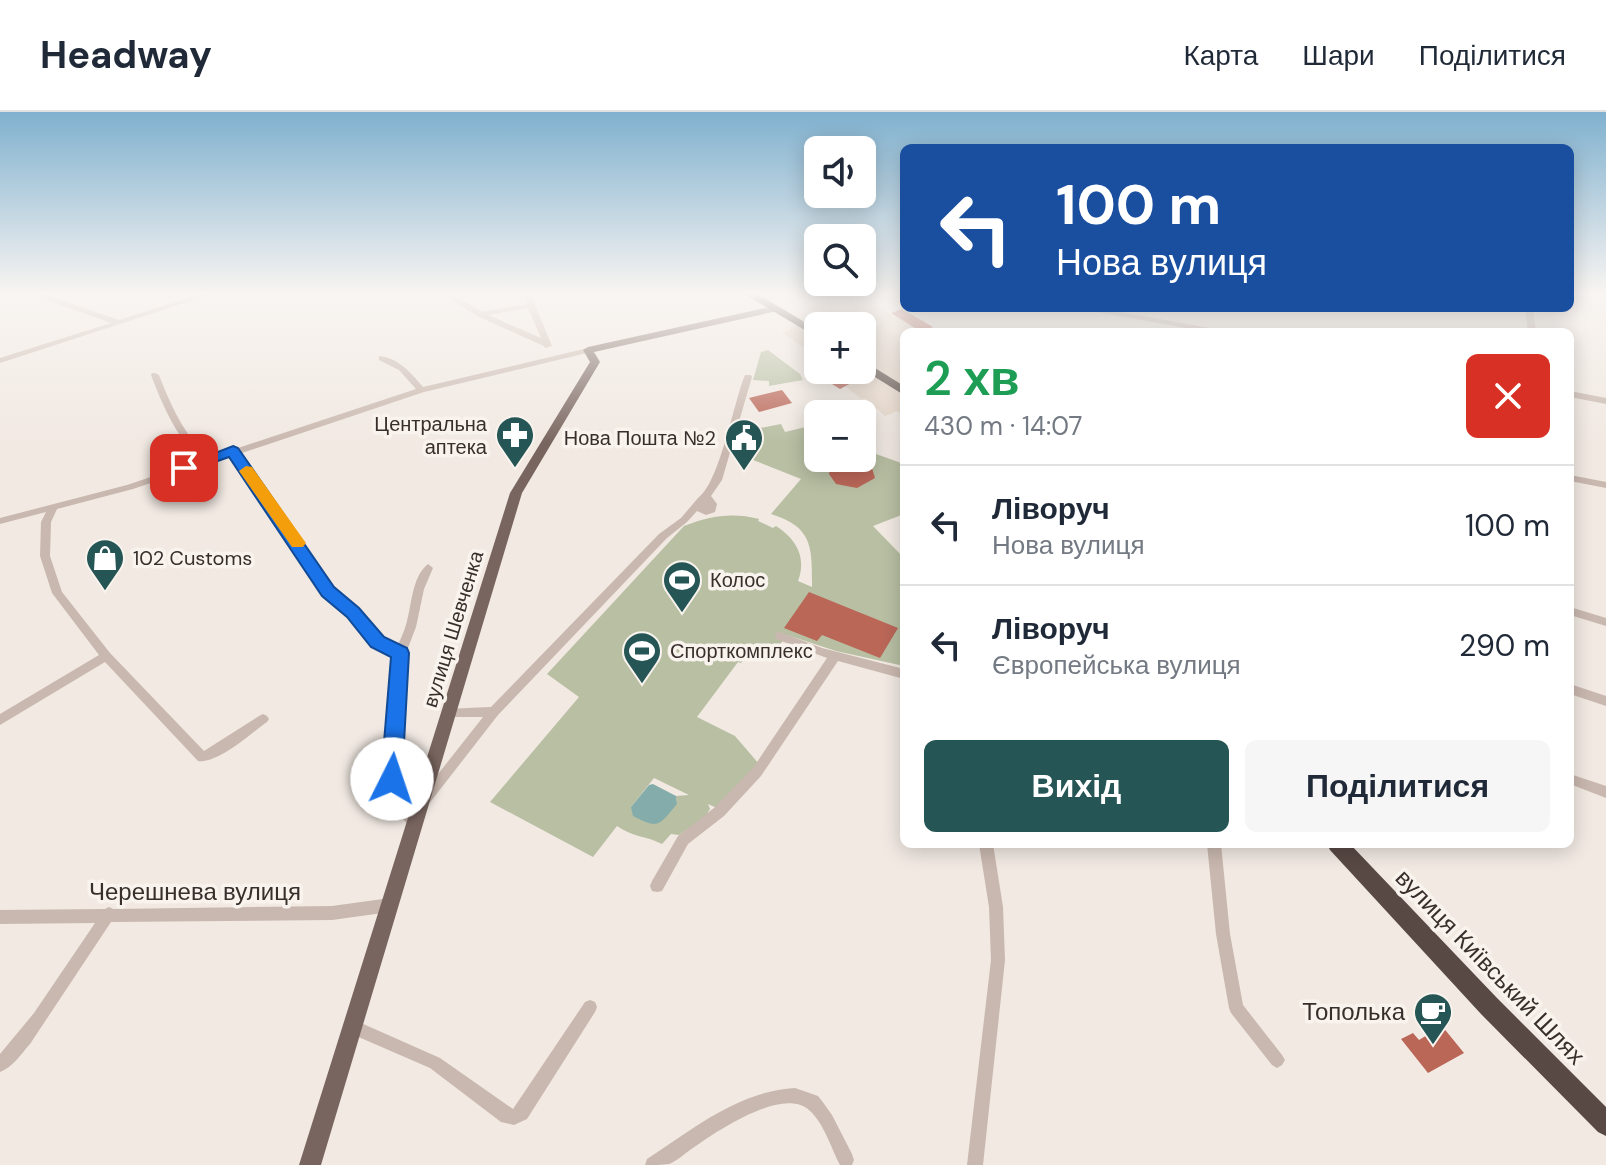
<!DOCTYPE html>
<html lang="uk">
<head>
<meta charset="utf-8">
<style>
	:root { --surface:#fff; --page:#f6f6f7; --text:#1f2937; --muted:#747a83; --line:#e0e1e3; --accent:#255655 }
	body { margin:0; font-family:"DM Sans",sans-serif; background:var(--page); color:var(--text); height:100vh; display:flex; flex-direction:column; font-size:30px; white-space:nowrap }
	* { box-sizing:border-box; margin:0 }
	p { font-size:26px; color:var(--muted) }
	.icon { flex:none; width:44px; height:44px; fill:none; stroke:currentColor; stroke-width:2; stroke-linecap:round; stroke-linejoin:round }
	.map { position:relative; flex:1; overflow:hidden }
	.side { position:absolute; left:900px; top:216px; width:674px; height:520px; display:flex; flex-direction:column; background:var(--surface); border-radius:12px; box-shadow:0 4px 20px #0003 }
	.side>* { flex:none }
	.hud { position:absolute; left:900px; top:32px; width:674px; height:168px; border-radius:12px; box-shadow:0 4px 20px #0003; background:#1a4fa0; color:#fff; overflow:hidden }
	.buttons { position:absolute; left:804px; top:24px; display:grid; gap:16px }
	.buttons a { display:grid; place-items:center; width:72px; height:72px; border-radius:12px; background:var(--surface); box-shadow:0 4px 20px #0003; font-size:40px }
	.pin { position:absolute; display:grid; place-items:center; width:68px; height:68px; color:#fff; margin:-34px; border-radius:16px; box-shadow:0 4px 12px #0006 }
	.me { position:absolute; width:88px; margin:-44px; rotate:4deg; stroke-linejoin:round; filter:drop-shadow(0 0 6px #0008) }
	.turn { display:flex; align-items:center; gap:28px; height:168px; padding:0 24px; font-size:36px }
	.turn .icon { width:104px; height:104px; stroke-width:2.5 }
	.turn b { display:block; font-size:56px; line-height:68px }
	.round { display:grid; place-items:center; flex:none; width:84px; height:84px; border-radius:12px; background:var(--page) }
	.overview { display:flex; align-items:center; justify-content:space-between; height:136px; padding:0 24px }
	h1 { font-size:48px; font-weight:600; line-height:60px; color:#1e9e55 }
	.cta { display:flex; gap:16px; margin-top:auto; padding:16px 24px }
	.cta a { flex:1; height:92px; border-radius:12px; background:var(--accent); color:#fff; font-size:32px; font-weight:600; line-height:92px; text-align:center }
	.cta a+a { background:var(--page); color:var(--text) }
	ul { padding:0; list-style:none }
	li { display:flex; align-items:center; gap:24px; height:120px; padding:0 24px; border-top:2px solid var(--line) }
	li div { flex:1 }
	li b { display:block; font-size:30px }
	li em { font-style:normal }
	header { display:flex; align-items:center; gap:48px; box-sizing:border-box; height:112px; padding:0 40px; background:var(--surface); border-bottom:2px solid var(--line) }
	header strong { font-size:38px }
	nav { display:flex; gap:44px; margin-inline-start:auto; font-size:28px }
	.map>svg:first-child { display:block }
	.green { fill:#b8bfa3; fill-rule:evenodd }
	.plaza { fill:#e8d9cb }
	.water { fill:#84acaa }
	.building { fill:#ba6758 }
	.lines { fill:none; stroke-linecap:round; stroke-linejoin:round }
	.minor { fill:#c9b8af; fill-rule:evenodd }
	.major { fill:#79655f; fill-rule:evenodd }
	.highway { fill:#584944; fill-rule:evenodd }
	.route { fill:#1a73e8; stroke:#114b97; stroke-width:2 }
	.slow { fill:#f59e0b }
	.labels { text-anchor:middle; stroke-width:7; stroke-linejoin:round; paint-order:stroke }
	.poi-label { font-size:20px; fill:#382f2c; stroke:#f9f3ee; text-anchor:start }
	.street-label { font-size:20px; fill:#382f2c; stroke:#f9f3ee }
	.near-street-label { font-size:24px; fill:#382f2c; stroke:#f9f3ee }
	.near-poi-label { font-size:24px; fill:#382f2c; stroke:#f9f3ee; text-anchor:end }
</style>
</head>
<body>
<header>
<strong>Headway</strong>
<nav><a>Карта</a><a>Шари</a><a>Поділитися</a></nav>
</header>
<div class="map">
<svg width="1606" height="1053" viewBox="0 0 1606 1053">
	<rect width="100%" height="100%" fill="#f1e9e2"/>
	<!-- green -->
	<g class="green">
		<polygon points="768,238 800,262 803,268 769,274 769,269 753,268 761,240"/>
		<path d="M781,312l4,8 33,-8v34h44v-9l42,15v50l-31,12 31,32v108l-68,-15 -49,-16 -11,15 -19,-7 -16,20 -3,-1 -41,55 38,19 24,28 -42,44 -9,-4 2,5 -5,8 -26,18 -8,-1 -9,10c-15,-8 -30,-7 -45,-18l-24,31 -103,-55 89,-105 -32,-23 137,-148c26,-10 48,-14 75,-7l-1,2 15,7 3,-2c20,13 31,31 22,55l14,6c0,-40 1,-60 -41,-73l30,-35 -58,-23 -7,3 9,-28zM654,666l35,17 -13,1 1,8 -46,3z"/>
	</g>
	<!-- plaza -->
	<polygon class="plaza" points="835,183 857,183 921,220 904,220 904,305 897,299 885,304 865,286 861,287 845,274 855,269 838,258 862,258 862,214 818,214 818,245 782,221 816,203 807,197"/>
	<!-- water -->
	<path class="water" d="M653,672l23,12 1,8c-18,21 -17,26 -44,12l-2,-9 18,-22z"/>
	<!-- building -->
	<g class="building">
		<polygon points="902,197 933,215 921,220 891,201"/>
		<polygon points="824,258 838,258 855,269 840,277 816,262"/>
		<polygon points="782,278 792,291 759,300 749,286"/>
		<polygon points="846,347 858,347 871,353 875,366 857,376 836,372 829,362 830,357"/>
		<polygon points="809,480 898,516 880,546 822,523 817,529 784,516"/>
		<polygon points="1442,914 1464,941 1428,961 1401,927 1413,921 1419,928"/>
	</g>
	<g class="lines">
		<!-- minor -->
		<g class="minor">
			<polygon points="33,183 45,183 119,208 197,183 209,183 0,251 0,246 111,211"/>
			<path d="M443,183h10l29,17 45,-8 -4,-9h8l21,51 -7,2 -1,-2 -65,-29zM528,196l13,30 -53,-23z"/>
			<polygon points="1081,196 1098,196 1221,218 1225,220 1208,220 1085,198"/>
			<polygon points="1525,196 1533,196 1536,220 1528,220"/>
			<path d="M588,236l4,2 -1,2 -167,40 -185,62 93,135 25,20 24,30 16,8c3,-7 6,-13 8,-19 7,-20 6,-51 23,-64l5,4 -9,21 -8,38 -10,26 -8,126 1,18 21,22 1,4 -1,4 -5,2 -5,-2 -21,-24 -2,-4 -1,-20 8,-124 -21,-10 -24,-30 -25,-20 -92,-139 -99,33 -76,20 -6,13 -1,34 12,36 48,61 94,98 55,-35 4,-2 4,2 2,3 -2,3c-17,12 -49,42 -69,39l-93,-99 -105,63v-11l99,-59 -47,-62 -12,-37 1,-34 5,-10 -46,12v-6l127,-33 74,-25c-25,-23 -38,-54 -50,-85l1,-2h3l4,2c12,31 25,60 50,83l20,-7 1,-2h5l181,-60 -17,-19 -20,-10v-4c20,2 32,17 44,31z"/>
			<path d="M745,263h6l1,2 -30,103 -11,16 6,8 -2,8 -9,3 -9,-4 -10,11 -20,16 -169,177 -70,90 -4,2 -4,-2 -2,-4 2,-4 63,-80h-35l-4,-2 -2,-3 2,-3 47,-2 168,-173 22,-16 17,-20c22,-16 35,-94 47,-123z"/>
			<polygon points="1570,279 1606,286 1606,292 1570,285"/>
			<polygon points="1570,363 1606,370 1606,376 1570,369"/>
			<polygon points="1570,495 1606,506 1606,514 1570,503"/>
			<polygon points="780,520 822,536 904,557 904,567 838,549 761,664 724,704 688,732 662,779 657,780 652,779 650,774 652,769 678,724 714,696 753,656 827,546 776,527 775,524 776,521"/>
			<polygon points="1570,572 1606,584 1606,594 1570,582"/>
			<polygon points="1570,662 1606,674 1606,686 1570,672"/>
			<polygon points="979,732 993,732 1003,795 1005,848 983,1053 967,1053 991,848 989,795"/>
			<polygon points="1207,732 1221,732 1230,822 1243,893 1282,943 1285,948 1282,953 1277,956 1272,953 1231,901 1229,896 1216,822"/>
			<path d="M390,786l5,2 2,5 -2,5 -5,2 -58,8 -221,2 -81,122c-9,10 -17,23 -30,28v-18l34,-41 61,-90 -95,1v-14l105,-1 4,-2 4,2 219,-3z"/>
			<polygon points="590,888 595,890 597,895 595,900 527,1007 514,1013 501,1010 430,956 347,920 344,915 347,910 352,907 440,946 513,997 585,890"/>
			<path d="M795,976l23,8 4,5 10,14 20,39 2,6 -2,5h-12c-9,-17 -16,-42 -31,-55 -27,-24 -95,23 -119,40 -6,4 -13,11 -21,14 -6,1 -17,1 -24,1l2,-6c46,-30 92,-68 148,-71z"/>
		</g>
		<!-- major -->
		<polygon class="major" points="774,194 777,195 777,199 594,240 600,250 522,381 321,1053 299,1053 510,381 590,250 583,238 588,235"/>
		<!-- highway -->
		<g class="highway">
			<polygon points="746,183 759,183 818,218 818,226"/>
			<polygon points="862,248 904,274 904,283 862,257"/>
			<polygon points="1327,732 1350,732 1497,886 1606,995 1606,1024 1598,1020 1481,902 1330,738"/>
		</g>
	</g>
	<!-- sky -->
	<linearGradient id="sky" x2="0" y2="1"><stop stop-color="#80b1cf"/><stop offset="0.55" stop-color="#f9f5f2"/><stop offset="1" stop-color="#f9f5f2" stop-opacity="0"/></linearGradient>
	<rect width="1606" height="331" fill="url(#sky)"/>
	<!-- route -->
	<polygon class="route" points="233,334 238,336 334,475 359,496 384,525 407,536 409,541 402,667 399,673 392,676 384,673 381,667 391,545 371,535 347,505 322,484 229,345 184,361 177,356"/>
	<!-- slow -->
	<polygon class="slow" points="246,354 252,355 303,427 306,431 303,435 292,435 239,359"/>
	<!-- icons -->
	<defs>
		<g id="pharmacy-pin" transform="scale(2)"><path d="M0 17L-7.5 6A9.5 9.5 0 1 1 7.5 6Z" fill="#255655" stroke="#f9f3ee"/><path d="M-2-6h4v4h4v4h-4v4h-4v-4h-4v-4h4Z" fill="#fff"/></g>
		<g id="civic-pin" transform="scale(2)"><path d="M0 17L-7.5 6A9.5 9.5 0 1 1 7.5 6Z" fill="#255655" stroke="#f9f3ee"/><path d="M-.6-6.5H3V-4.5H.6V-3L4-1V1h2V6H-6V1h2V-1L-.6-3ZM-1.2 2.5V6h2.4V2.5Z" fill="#fff"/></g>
		<g id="shop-pin" transform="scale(2)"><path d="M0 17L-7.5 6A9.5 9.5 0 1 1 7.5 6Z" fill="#255655" stroke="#f9f3ee"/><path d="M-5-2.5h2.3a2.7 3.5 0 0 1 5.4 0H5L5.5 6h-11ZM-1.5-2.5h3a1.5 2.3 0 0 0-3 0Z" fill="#fff"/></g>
		<g id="stadium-pin" transform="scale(2)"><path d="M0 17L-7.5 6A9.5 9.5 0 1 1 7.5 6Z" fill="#255655" stroke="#f9f3ee"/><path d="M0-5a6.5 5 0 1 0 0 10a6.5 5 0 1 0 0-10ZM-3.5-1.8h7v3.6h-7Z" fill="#fff"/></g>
		<g id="cafe-pin" transform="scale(2)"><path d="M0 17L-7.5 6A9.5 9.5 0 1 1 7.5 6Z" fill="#255655" stroke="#f9f3ee"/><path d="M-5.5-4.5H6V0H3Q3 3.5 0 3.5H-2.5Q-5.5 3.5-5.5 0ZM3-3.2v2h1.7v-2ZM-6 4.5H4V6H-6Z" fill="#fff"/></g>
	</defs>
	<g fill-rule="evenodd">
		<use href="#pharmacy-pin" x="515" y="323"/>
		<use href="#civic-pin" x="744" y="326"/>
		<use href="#shop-pin" x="105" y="446"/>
		<use href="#stadium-pin" x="682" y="468"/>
		<use href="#stadium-pin" x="642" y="539"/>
		<use href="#cafe-pin" x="1433" y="900"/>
	</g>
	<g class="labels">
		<!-- poi labels -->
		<g class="poi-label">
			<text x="487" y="319" text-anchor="end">Центральна<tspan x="487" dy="23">аптека</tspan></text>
			<text x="716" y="333" text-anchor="end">Нова Пошта №2</text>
			<text x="133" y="453">102 Customs</text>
			<text x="710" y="475">Колос</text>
			<text x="670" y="546">Спорткомплекс</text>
		</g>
		<!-- street labels -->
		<g class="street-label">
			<text transform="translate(453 517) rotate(-73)" y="7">вулиця Шевченка</text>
		</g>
		<!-- near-street labels -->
		<g class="near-street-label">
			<text x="195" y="788">Черешнева вулиця</text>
			<text transform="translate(1490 855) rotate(46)" y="8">вулиця Київський Шлях</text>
		</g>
		<!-- near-poi labels -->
		<g class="near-poi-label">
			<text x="1405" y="908">Тополька</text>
		</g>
	</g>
</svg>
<div class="buttons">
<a><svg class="icon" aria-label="sound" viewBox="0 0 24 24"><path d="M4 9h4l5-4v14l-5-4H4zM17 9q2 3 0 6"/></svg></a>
<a><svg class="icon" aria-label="search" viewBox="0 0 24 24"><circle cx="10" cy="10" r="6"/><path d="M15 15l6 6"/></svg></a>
<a>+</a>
<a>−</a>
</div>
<div class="pin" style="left:184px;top:356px;background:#d93025"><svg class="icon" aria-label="arrive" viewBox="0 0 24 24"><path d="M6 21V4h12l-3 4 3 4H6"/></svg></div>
<svg class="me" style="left:392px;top:667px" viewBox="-20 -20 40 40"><circle r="19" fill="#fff"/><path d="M0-13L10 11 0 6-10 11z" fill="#1a73e8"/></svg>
<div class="hud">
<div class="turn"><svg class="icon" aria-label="left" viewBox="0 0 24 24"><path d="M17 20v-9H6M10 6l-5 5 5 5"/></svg><div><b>100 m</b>Нова вулиця</div></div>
</div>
<section class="side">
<div class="overview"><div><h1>2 хв</h1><p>430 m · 14:07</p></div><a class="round" style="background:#d93025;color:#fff"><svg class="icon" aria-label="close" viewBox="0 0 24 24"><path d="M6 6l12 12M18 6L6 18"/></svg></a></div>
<ul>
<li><svg class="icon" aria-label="left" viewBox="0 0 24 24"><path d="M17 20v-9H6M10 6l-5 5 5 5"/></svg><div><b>Ліворуч</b><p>Нова вулиця</p></div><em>100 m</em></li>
<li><svg class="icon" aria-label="left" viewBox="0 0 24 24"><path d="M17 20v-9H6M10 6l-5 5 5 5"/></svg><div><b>Ліворуч</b><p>Європейська вулиця</p></div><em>290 m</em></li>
</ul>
<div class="cta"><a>Вихід</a><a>Поділитися</a></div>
</section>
</div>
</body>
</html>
